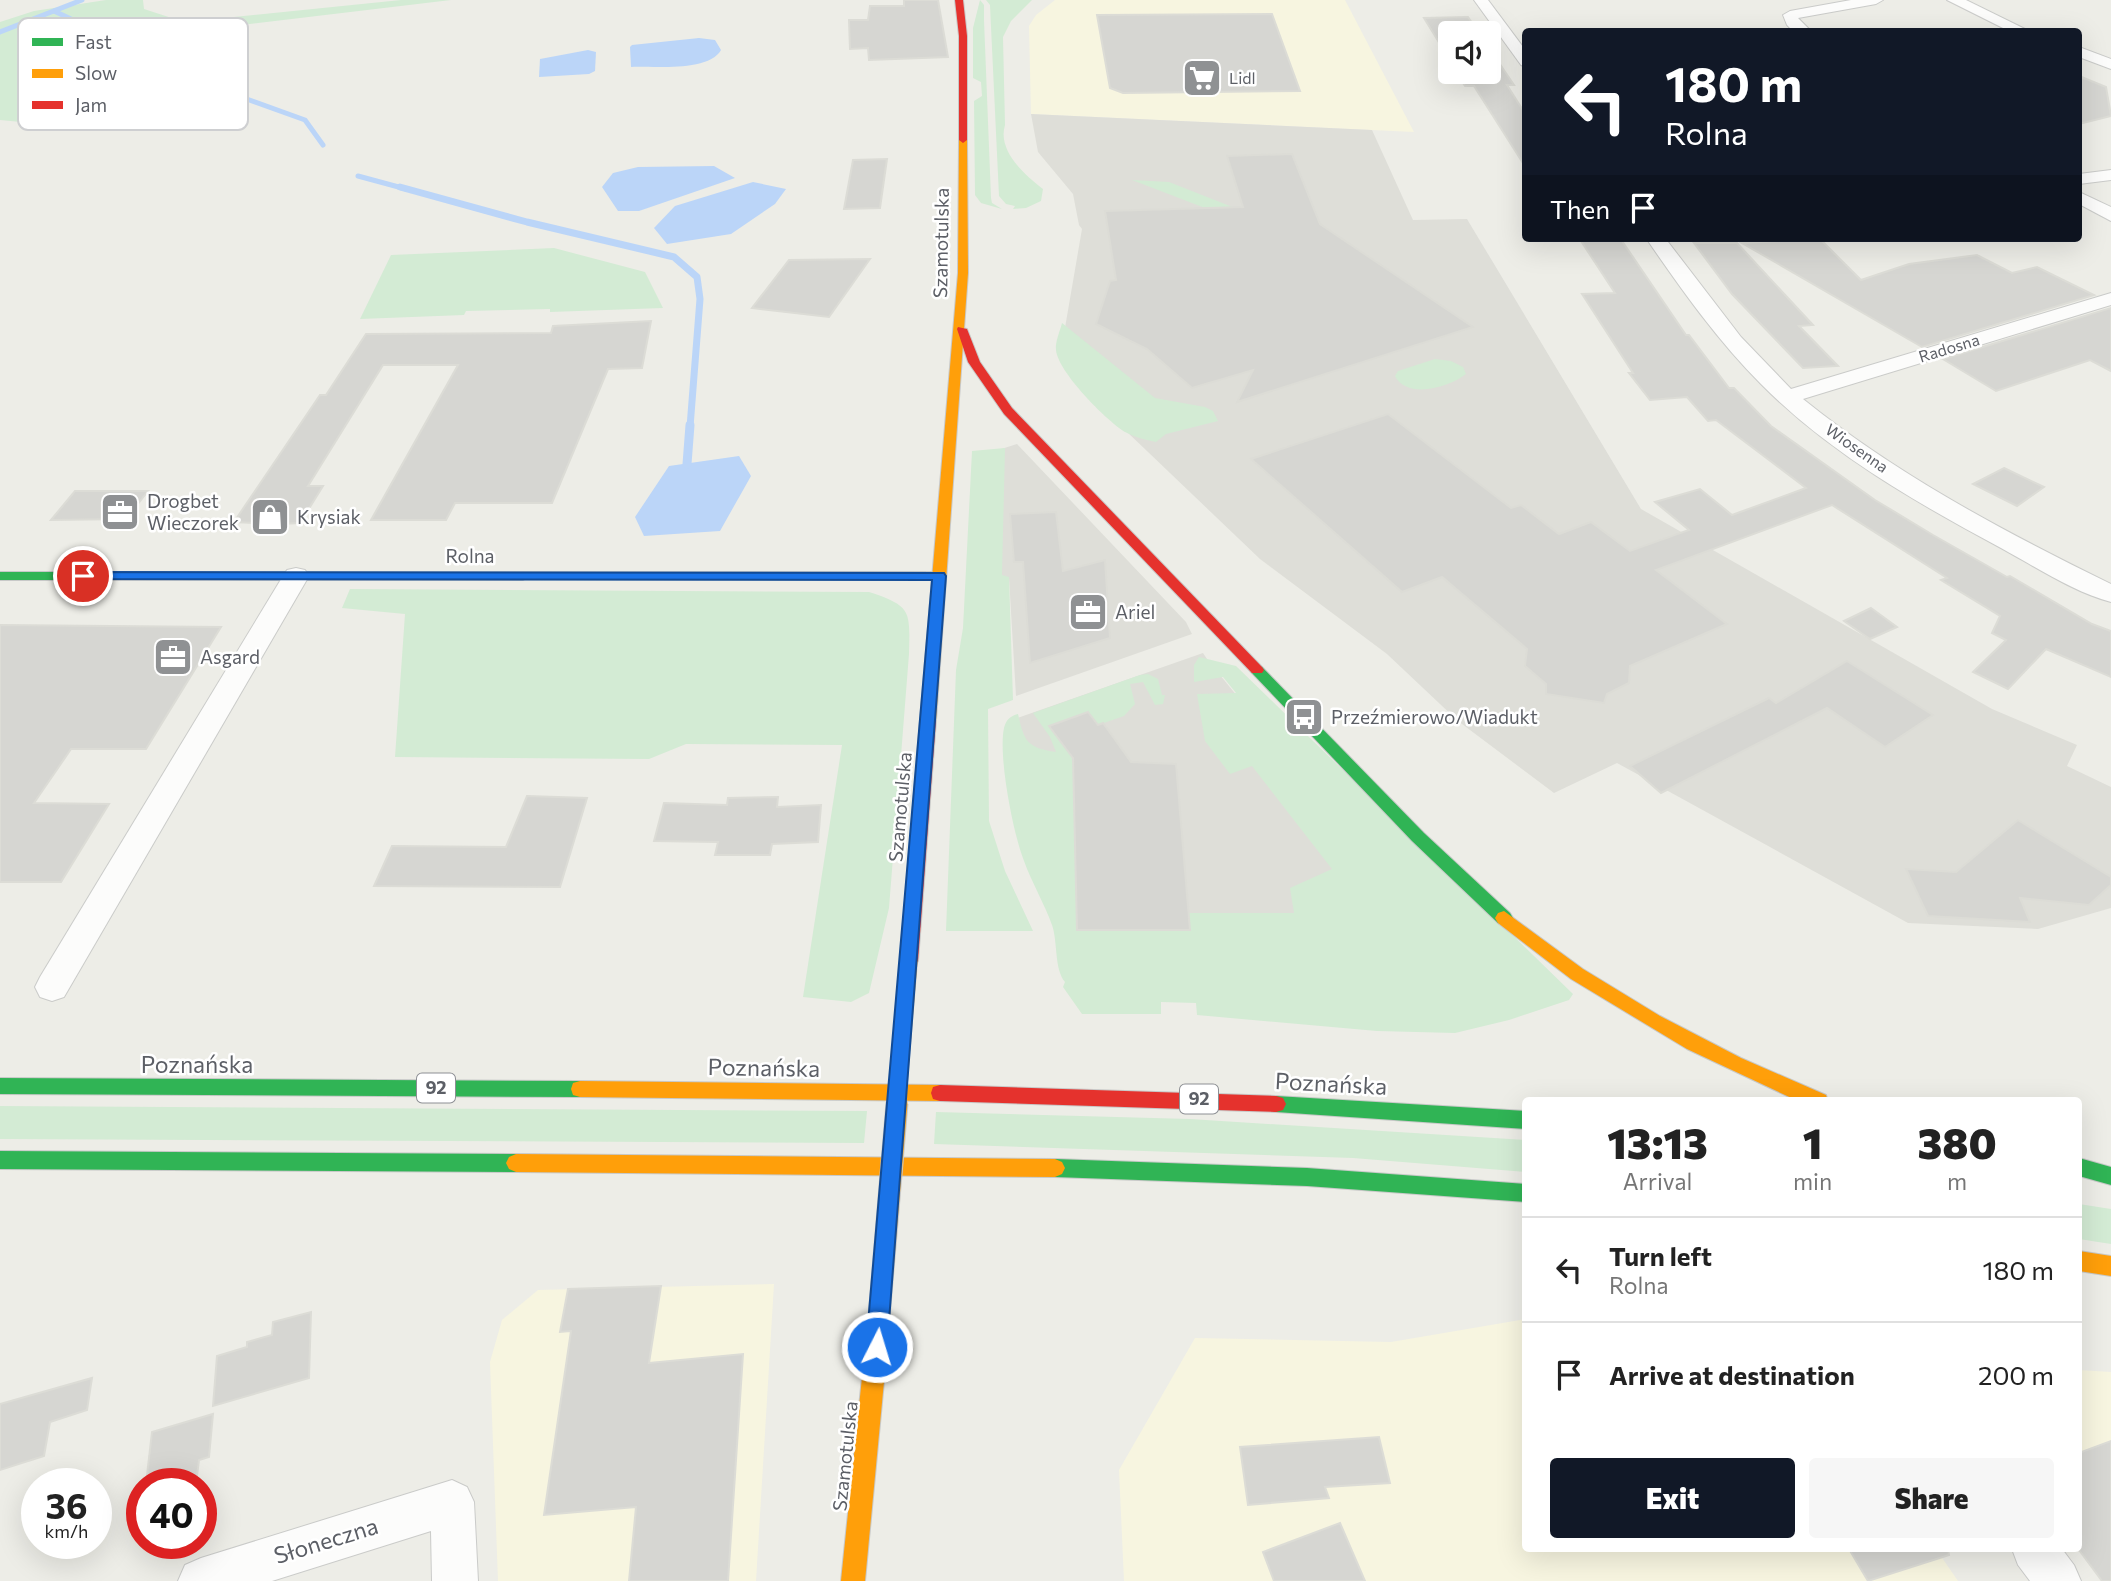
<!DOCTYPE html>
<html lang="en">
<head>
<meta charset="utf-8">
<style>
	:root { --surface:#fff; --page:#f6f6f6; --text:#222; --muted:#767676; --line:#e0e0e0; --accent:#111827 }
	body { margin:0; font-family:Commissioner,sans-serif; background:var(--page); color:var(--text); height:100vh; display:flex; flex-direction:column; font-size:26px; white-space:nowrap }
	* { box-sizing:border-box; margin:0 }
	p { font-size:23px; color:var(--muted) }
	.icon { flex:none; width:38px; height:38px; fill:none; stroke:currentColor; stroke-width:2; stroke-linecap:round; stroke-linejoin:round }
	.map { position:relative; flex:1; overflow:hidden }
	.sheet { position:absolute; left:1522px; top:1097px; width:560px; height:455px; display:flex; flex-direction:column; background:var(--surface); border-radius:7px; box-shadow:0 7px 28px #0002 }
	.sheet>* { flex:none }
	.banner { position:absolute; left:1522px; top:28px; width:560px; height:214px; border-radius:7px; box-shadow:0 7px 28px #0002; background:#111827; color:#fff; overflow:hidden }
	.tools { position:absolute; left:1438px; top:21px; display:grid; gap:14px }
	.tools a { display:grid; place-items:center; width:63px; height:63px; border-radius:7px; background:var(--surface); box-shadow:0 7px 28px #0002; font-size:35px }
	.speed { position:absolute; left:21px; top:1468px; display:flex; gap:14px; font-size:35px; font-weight:700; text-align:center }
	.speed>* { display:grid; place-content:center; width:91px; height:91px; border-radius:50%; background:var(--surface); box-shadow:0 7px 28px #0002; line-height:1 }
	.speed small { font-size:18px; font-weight:400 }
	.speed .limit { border:10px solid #d22; background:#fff; color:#111 }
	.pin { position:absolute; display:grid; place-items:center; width:60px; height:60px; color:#fff; margin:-30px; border:4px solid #fff; border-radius:50%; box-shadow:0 2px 7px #0007 }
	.me { position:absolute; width:77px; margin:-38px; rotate:5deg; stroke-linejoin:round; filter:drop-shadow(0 0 5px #0008) }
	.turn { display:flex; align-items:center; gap:24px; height:147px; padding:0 28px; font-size:32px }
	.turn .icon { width:91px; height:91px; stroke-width:2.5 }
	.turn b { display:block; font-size:49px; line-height:60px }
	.then { display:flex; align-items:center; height:66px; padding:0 28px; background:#0003; gap:14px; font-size:26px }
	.eta { display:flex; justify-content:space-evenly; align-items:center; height:119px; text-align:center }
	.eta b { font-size:42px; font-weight:800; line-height:49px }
	.action { display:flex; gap:14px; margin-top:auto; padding:14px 28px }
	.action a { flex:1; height:80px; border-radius:7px; background:var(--accent); color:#fff; font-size:28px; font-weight:800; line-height:80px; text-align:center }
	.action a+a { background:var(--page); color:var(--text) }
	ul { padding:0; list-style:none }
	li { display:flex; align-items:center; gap:21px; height:105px; padding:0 28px; border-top:2px solid var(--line) }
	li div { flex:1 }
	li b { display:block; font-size:26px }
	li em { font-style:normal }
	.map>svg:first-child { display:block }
	.commercial { fill:#f7f5e0 }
	.industrial { fill:#deded8 }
	.green { fill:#d3ebd4 }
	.water { fill:#bbd5f8 }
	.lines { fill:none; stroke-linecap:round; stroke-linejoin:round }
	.stream-far2 { stroke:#bbd5f8; stroke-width:5 }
	.stream-far1 { stroke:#bbd5f8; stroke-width:7 }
	.stream { stroke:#bbd5f8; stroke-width:9 }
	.building { fill:#d6d6d2; stroke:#dcdcd6; stroke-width:2 }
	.street-casing { stroke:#cacbc9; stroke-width:2 }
	.fast-casing { stroke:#c8c9c8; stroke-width:2 }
	.slow-casing { stroke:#c8c9c8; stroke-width:2 }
	.jam-casing { stroke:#c8c9c8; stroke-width:2 }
	.street { fill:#fcfcfb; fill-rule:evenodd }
	.fast { fill:#30b455; fill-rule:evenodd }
	.slow { fill:#ff9f0a; fill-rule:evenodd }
	.jam { fill:#e5322d; fill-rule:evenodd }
	.slow-bridge-far1-casing { stroke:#c8c9c8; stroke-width:18; stroke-linecap:butt }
	.slow-bridge-casing { stroke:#c8c9c8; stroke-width:23; stroke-linecap:butt }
	.slow-bridge-far1 { stroke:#ff9f0a; stroke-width:17 }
	.slow-bridge { stroke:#ff9f0a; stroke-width:21 }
	.route { fill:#1a73e8; stroke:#114b97; stroke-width:2 }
	.labels { text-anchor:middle; stroke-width:5; stroke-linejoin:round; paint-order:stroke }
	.far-poi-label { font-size:16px; fill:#5c5f66; stroke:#fff; text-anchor:start }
	.far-street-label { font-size:16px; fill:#5c5f66; stroke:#fff }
	.shield { fill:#fff; stroke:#8d8f94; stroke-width:2 }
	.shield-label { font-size:18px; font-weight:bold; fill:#5c5f66 }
	.street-label { font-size:19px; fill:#5c5f66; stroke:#fff }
	.poi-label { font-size:19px; fill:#5c5f66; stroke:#fff; text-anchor:start }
	.near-street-label { font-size:23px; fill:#5c5f66; stroke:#fff }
	.key { fill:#fff; stroke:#cecfd1; stroke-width:2 }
	.key-label { font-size:19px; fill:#5c5f66 }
</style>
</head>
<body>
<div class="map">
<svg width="2111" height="1581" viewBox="0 0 2111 1581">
	<rect width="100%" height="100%" fill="#edede7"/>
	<!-- commercial -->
	<g class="commercial">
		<polygon points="1055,0 1345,0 1414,132 1031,114 1029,26 1036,15"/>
		<polygon points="774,1284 756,1581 498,1581 490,1362 502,1320 538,1290"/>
		<polygon points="1526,1319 1526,1549 1936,1549 1958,1581 1124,1581 1119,1470 1195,1338 1391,1342"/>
		<polygon points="2079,1370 2111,1372 2111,1581 2079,1548"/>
	</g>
	<!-- industrial -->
	<g class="industrial">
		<polygon points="1031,114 1372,130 1413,220 1467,219 1641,509 1992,709 2077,745 2067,766 2111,787 2111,908 2038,929 1908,923 1617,763 1554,793 1458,721 1387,654 1260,559 1080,387 1061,351 1082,229 1079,225 1073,194 1038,152"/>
		<polygon points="1017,444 1186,622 1192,634 1016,696 1009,578 995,577 995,451"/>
		<polygon points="1203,653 1207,659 1422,924 1120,966 1009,721"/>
	</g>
	<!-- green -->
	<g class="green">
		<polygon points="106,0 143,0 144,9 184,22 401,0 451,0 133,38 136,41 101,49 98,64 148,65 156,73 124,76 120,89 87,99 42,124 0,120 0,22 34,11"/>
		<polygon points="980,0 984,5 984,20 991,198 992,203 1002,209 981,203 975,195 974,101 982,96 981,82 973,78 973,28"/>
		<path d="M986,0h46l-21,21 -8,16 2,88c-8,26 20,50 38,64l-2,12 -15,7 -13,1 2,-3 -9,-2 -7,-8 -8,-169 -1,-22z"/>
		<polygon points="1132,180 1169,182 1235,208 1205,208"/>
		<polygon points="554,248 645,272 663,308 550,312 550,309 466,311 464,315 360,319 391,255"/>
		<path d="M1062,323l93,75 50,9 8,4 5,10 -52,13 -10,8c-11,-2 -21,-5 -31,-10 -19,-12 -67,-60 -69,-82 -1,-8 4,-19 6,-27z"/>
		<path d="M1435,359l16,2 12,6 3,7c-16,13 -59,26 -71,2l3,-5z"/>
		<polygon points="1005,448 1002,575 1009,577 1013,700 988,709 989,821 1005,871 1033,931 946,931 956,670 963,628 972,451"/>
		<path d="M350,589l519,3c43,14 41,19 40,62l-20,254 -20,85 -18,9 -48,-5 39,-252 -156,-1 -37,15 -254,-2 10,-143 -63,-6z"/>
		<path d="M1199,657l37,9 337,328 -4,6 -60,20 -54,13 -78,-2 -180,-16 -1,-12 -35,-1v12h-79l-19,-27 2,-5c-11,-13 -7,-40 -13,-57 -8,-22 -20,-42 -28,-64 -11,-28 -26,-105 -20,-133 2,-8 6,-12 14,-14 6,27 9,34 38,38l-6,-15 -17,-24 107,-38 8,-1 10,5 4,16h3l-2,9 -8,1 -12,-23 -13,2 5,20 -11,12 -26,9 -10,-13 -39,14 21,27 3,9 5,168h111l-1,-17h106l-4,-25 42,-19 -80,-103 -22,8 -25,-33 -8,-47 39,-1 -13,-16 -29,5v-17z"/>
		<polygon points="0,1106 867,1111 864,1143 0,1139"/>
		<polygon points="936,1112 1190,1119 1526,1140 1526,1172 1353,1158 934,1144"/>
		<polygon points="2079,1204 2111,1209 2111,1244 2079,1239"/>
	</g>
	<!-- water -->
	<g class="water">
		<path d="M699,38l16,2 6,10c-12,22 -67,16 -90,17l-1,-20 2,-2z"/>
		<polygon points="588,50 596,52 595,71 589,74 539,77 540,59"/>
		<polygon points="714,166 735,178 639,211 618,211 602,187 613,173 638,167"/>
		<polygon points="753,182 786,189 775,204 731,234 667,244 654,228 675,206"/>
		<polygon points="739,456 751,476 720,531 644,536 635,517 669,466"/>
	</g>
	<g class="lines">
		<!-- stream-far2 -->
		<g class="stream-far2">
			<polyline points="54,11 219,89 305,120 323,145"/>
			<polyline points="0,32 82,0"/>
			<polyline points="358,176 406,189"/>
		</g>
		<!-- stream-far1 -->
		<polyline class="stream-far1" points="400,187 527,222 674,257 697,277 700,299 690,427"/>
		<!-- stream -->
		<polyline class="stream" points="687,464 690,425"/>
	</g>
	<!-- building -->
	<g class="building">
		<polygon points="904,0 938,0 948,57 869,60 868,48 850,49 849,20 868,20 870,6 904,6"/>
		<polygon points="1272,14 1300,91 1123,93 1110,88 1097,15"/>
		<polygon points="1468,17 1479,33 1451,33 1451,62 1424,18"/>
		<polygon points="1489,48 1514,85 1507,85 1526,115 1526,168 1474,86 1465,86 1456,72 1489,72"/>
		<polygon points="2079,76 2106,87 2111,116 2079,124"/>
		<polygon points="1292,154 1320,224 1473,327 1237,402 1253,370 1192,388 1147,349 1096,324 1110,281 1116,280 1105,211 1243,207 1227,156"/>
		<polygon points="887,159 880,208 844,209 853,160"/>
		<polygon points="1579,238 1620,238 1686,335 1689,335 1729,388 1734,388 1771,426 1875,500 1933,535 2007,577 2010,576 2092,624 2111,631 2111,677 2046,649 2008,689 1973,672 2006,640 1992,633 2000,616 1941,580 1947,578 1832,505 1656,570 1727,624 1630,666 1629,683 1607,694 1604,703 1546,694 1546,684 1525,666 1527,649 1442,577 1402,592 1251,459 1388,414 1511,508 1521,505 1559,534 1591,522 1630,551 1689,530 1655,502 1700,489 1732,515 1806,488 1716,420 1708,421 1687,397 1650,400 1629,373 1633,373 1582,294 1615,293"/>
		<polygon points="1820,239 1861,280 1909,264 1977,255 2012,273 2037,267 2094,295 1922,347 1742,243"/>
		<polygon points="1694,243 1737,243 1813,325 1799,326 1838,366 1803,368 1732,294"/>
		<polygon points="870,259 829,317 752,308 789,260"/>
		<polygon points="2111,308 2111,371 2090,360 1996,391 1943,359"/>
		<polygon points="651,321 642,368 608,369 552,503 455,503 446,520 371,520 458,365 383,365 308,486 323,486 300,523 260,525 255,523 234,522 320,395 326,395 366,334 551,333 553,326"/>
		<polygon points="2004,468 2044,487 2017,506 1973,484"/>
		<polygon points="75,491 148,491 126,519 51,520"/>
		<polygon points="1056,512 1063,571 1105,560 1110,638 1030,663 1023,562 1014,562 1010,514"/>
		<polygon points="1871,608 1897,627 1870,639 1844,621"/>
		<polygon points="0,625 221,627 146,749 71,749 34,803 109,804 61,882 0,882"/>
		<polygon points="1847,661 1933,715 1885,747 1827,708 1661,793 1630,766 1769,698 1776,703"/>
		<polygon points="1088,712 1098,725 1103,723 1131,762 1176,764 1190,930 1077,930 1073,758 1049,726"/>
		<polygon points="527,796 587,798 560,887 374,886 392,846 506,847"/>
		<polygon points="778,797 777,807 821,805 818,842 772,844 770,855 715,855 718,842 654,841 664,803 727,805 728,798"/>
		<polygon points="2018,820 2111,877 2111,885 2089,905 2020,898 2030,922 1928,916 1906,869 1956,872"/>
		<polygon points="661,1286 649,1363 743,1354 728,1581 629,1581 636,1507 544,1515 571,1331 560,1332 568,1289"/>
		<polygon points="311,1312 309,1378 213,1406 217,1356 247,1347 247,1342 272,1335 273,1322"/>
		<polygon points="92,1378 87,1410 50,1422 44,1456 0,1470 0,1404"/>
		<polygon points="213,1414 209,1457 199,1460 196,1484 146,1484 152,1432"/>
		<polygon points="1379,1437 1390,1483 1325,1487 1329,1498 1248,1505 1240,1447"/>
		<polygon points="2111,1441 2111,1581 2102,1581 2079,1550 2079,1453"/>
		<polygon points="1340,1523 1365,1581 1274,1581 1263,1552"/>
		<polygon points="1849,1549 1948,1549 1949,1555 1868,1581"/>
	</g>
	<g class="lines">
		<!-- street casing -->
		<g class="street-casing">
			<g id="street">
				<polygon points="1474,0 1488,0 1526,51 1526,67 1521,65"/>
				<polygon points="1851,0 1883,0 1876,4 1798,18 1812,32 1794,32 1787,25 1783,15 1790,11"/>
				<polygon points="1947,0 1966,0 2031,32 2011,32"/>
				<polygon points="2079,47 2111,59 2111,69 2079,57"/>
				<polygon points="2111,170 2111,180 2079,184 2079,174"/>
				<polygon points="2079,192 2111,207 2111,221 2079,204"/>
				<path d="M1646,238h19l76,99 50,52 320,-96v12l-308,94c94,76 200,132 308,185v18c-36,-9 -77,-36 -110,-54 -84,-45 -172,-95 -240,-164 -44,-44 -80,-95 -115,-146z"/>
				<polygon points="296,568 305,570 309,576 64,997 52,1001 40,997 35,987 40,977 283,576 287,570"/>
				<polygon points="452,1480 467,1487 474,1502 478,1581 432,1581 431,1531 272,1581 178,1581 185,1565 201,1558"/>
				<polygon points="2012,1549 2062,1549 2074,1565 2081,1581 2030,1581 2018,1565"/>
			</g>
		</g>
		<!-- fast casing -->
		<g class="fast-casing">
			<g id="fast">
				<polygon points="0,572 523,572 530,576 523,580 0,580"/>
				<polygon points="1257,665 1262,667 1424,833 1510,913 1513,918 1510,923 1504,925 1498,923 1412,841 1252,673 1250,670"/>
				<polygon points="0,1078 580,1081 587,1083 589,1089 587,1095 580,1097 0,1094"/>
				<polygon points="1276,1096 1526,1111 1526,1129 1276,1112 1269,1110 1266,1104 1269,1098"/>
				<polygon points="0,1151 516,1154 523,1157 526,1163 523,1169 516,1172 0,1169"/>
				<polygon points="2079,1158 2111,1167 2111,1185 2079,1176"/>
				<polygon points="1055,1159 1307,1168 1526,1184 1526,1202 1307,1186 1055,1177 1048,1174 1045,1168 1048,1162"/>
			</g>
		</g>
		<!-- slow casing -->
		<g class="slow-casing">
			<g id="slow">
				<polygon points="963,137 967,140 968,273 936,720 928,725 920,720 958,273 959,140"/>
				<polygon points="1504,911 1583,969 1660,1016 1741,1058 1826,1095 1828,1101 1798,1101 1687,1049 1571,979 1498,923 1495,918 1498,913"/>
				<polygon points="580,1081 940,1085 947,1087 949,1093 947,1099 940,1101 580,1097 573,1095 571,1089 573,1083"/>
				<polygon points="516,1154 1055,1159 1062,1162 1065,1168 1062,1174 1055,1177 516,1172 509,1169 506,1163 509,1157"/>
				<polygon points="2079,1251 2111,1256 2111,1276 2079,1271"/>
				<polygon points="878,1318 886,1322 889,1329 865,1581 841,1581 867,1329 870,1322"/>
			</g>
		</g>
		<!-- jam casing -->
		<g class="jam-casing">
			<g id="jam">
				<polygon points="955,0 963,0 967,36 967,140 963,143 959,140 959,36"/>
				<polygon points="958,327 967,329 980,362 1012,408 1262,667 1264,670 1262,673 1252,673 1004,414 968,362 957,329"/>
				<polygon points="523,572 939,572 946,576 939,580 518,579 516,576 518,573"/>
				<polygon points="928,715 936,720 918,961 915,966 909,968 903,966 900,961 920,720"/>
				<polygon points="940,1085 1276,1096 1283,1098 1286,1104 1283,1110 1276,1112 940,1101 933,1099 931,1093 933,1087"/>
			</g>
		</g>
		<!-- street -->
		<use href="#street" class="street"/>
		<!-- fast -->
		<use href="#fast" class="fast"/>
		<!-- slow -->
		<use href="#slow" class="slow"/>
		<!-- jam -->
		<use href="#jam" class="jam"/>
		<!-- slow-bridge-far1 casing -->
		<g class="slow-bridge-far1-casing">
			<polyline id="slow-bridge-far1" points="897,1105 909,961"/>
		</g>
		<!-- slow-bridge casing -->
		<g class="slow-bridge-casing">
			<polyline id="slow-bridge" points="878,1329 897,1103"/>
		</g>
		<!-- slow-bridge-far1 -->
		<use href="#slow-bridge-far1" class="slow-bridge-far1"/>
		<!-- slow-bridge -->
		<use href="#slow-bridge" class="slow-bridge"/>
	</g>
	<!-- route -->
	<polygon class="route" points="83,572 944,573 946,576 887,1347 884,1355 877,1358 869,1355 866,1347 932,580 78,579 78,573"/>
	<!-- icons -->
	<defs>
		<g id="supermarket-square" transform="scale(2.0125)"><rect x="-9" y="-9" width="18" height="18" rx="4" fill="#8f9193" stroke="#fff"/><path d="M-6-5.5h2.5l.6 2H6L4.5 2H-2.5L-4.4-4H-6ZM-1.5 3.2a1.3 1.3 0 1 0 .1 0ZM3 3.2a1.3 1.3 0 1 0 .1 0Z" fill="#fff"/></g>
		<g id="office-square" transform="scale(2.0125)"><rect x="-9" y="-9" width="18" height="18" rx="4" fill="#8f9193" stroke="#fff"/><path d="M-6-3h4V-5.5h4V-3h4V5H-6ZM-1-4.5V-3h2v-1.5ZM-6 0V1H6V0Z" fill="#fff"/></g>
		<g id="shop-square" transform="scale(2.0125)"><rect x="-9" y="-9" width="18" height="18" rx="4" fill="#8f9193" stroke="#fff"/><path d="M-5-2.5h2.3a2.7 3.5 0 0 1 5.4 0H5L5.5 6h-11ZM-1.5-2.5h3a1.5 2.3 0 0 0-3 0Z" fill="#fff"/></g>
		<g id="bus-square" transform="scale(2.0125)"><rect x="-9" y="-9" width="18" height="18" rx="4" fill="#8f9193" stroke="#fff"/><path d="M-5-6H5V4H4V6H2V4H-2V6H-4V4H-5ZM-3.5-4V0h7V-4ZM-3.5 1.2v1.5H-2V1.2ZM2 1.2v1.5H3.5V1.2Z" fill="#fff"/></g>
	</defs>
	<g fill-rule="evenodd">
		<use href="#supermarket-square" x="1202" y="78"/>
		<use href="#office-square" x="120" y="512"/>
		<use href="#shop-square" x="270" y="517"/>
		<use href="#office-square" x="1088" y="612"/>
		<use href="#office-square" x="173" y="657"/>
		<use href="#bus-square" x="1304" y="717"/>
	</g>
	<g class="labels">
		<!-- far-poi labels -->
		<g class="far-poi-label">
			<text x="1229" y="84">Lidl</text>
		</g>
		<!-- far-street labels -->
		<g class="far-street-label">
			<text transform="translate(1949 348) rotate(-17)" y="6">Radosna</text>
			<text transform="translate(1857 448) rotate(35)" y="6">Wiosenna</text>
		</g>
		<!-- shield labels -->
		<g class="shield">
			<rect x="417" y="1073.5" width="38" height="29" rx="5"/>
			<rect x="1180" y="1084.5" width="38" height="29" rx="5"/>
		</g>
		<g class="shield-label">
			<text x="436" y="1094">92</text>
			<text x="1199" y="1105">92</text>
		</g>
		<!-- street labels -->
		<g class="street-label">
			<text transform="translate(941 243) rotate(-89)" y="7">Szamotulska</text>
			<text x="470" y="563">Rolna</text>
			<text transform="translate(900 807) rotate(-85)" y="7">Szamotulska</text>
			<text transform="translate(845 1456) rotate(-84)" y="7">Szamotulska</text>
		</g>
		<!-- poi labels -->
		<g class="poi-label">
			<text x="147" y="508">Drogbet<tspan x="147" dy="22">Wieczorek</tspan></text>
			<text x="297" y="524">Krysiak</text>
			<text x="1115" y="619">Ariel</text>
			<text x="200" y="664">Asgard</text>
			<text x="1331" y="724">Przeźmierowo/Wiadukt</text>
		</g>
		<!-- near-street labels -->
		<g class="near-street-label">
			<text x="197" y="1073">Poznańska</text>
			<text transform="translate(764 1068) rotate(1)" y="8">Poznańska</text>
			<text transform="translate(1331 1084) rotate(3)" y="8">Poznańska</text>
			<text transform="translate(326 1541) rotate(-17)" y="8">Słoneczna</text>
		</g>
	</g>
	<!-- legend -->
	<rect x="18" y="18" width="230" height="112" rx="10" class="key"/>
	<rect x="32" y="38" width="31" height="8" fill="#30b455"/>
	<rect x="32" y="69" width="31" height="9" fill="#ff9f0a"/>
	<rect x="32" y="101" width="31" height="8" fill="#e5322d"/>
	<g class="key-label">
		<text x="75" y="49">Fast</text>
		<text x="75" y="80">Slow</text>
		<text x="75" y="112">Jam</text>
	</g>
</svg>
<div class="tools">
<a><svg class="icon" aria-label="sound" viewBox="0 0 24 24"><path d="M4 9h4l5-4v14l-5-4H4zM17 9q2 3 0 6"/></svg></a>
</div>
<div class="speed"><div>36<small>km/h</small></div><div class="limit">40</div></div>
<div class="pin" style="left:83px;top:576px;background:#d93025"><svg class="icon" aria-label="arrive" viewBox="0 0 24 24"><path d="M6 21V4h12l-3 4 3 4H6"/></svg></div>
<svg class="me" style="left:877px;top:1347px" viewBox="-20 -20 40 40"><circle r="17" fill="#1a73e8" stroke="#fff" stroke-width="3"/><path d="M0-11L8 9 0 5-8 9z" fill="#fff"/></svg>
<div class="banner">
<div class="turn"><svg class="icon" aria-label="left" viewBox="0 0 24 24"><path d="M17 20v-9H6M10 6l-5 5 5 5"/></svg><div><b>180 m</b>Rolna</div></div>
<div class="then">Then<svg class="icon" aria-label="arrive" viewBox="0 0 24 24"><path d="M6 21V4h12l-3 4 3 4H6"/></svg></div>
</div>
<section class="sheet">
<div class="eta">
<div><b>13:13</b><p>Arrival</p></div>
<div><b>1</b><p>min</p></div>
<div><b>380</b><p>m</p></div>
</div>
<ul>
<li><svg class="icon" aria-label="left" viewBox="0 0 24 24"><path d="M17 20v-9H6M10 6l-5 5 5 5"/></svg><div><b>Turn left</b><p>Rolna</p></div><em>180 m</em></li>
<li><svg class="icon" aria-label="arrive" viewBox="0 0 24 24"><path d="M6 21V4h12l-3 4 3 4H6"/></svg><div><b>Arrive at destination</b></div><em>200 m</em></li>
</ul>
<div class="action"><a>Exit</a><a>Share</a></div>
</section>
</div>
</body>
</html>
